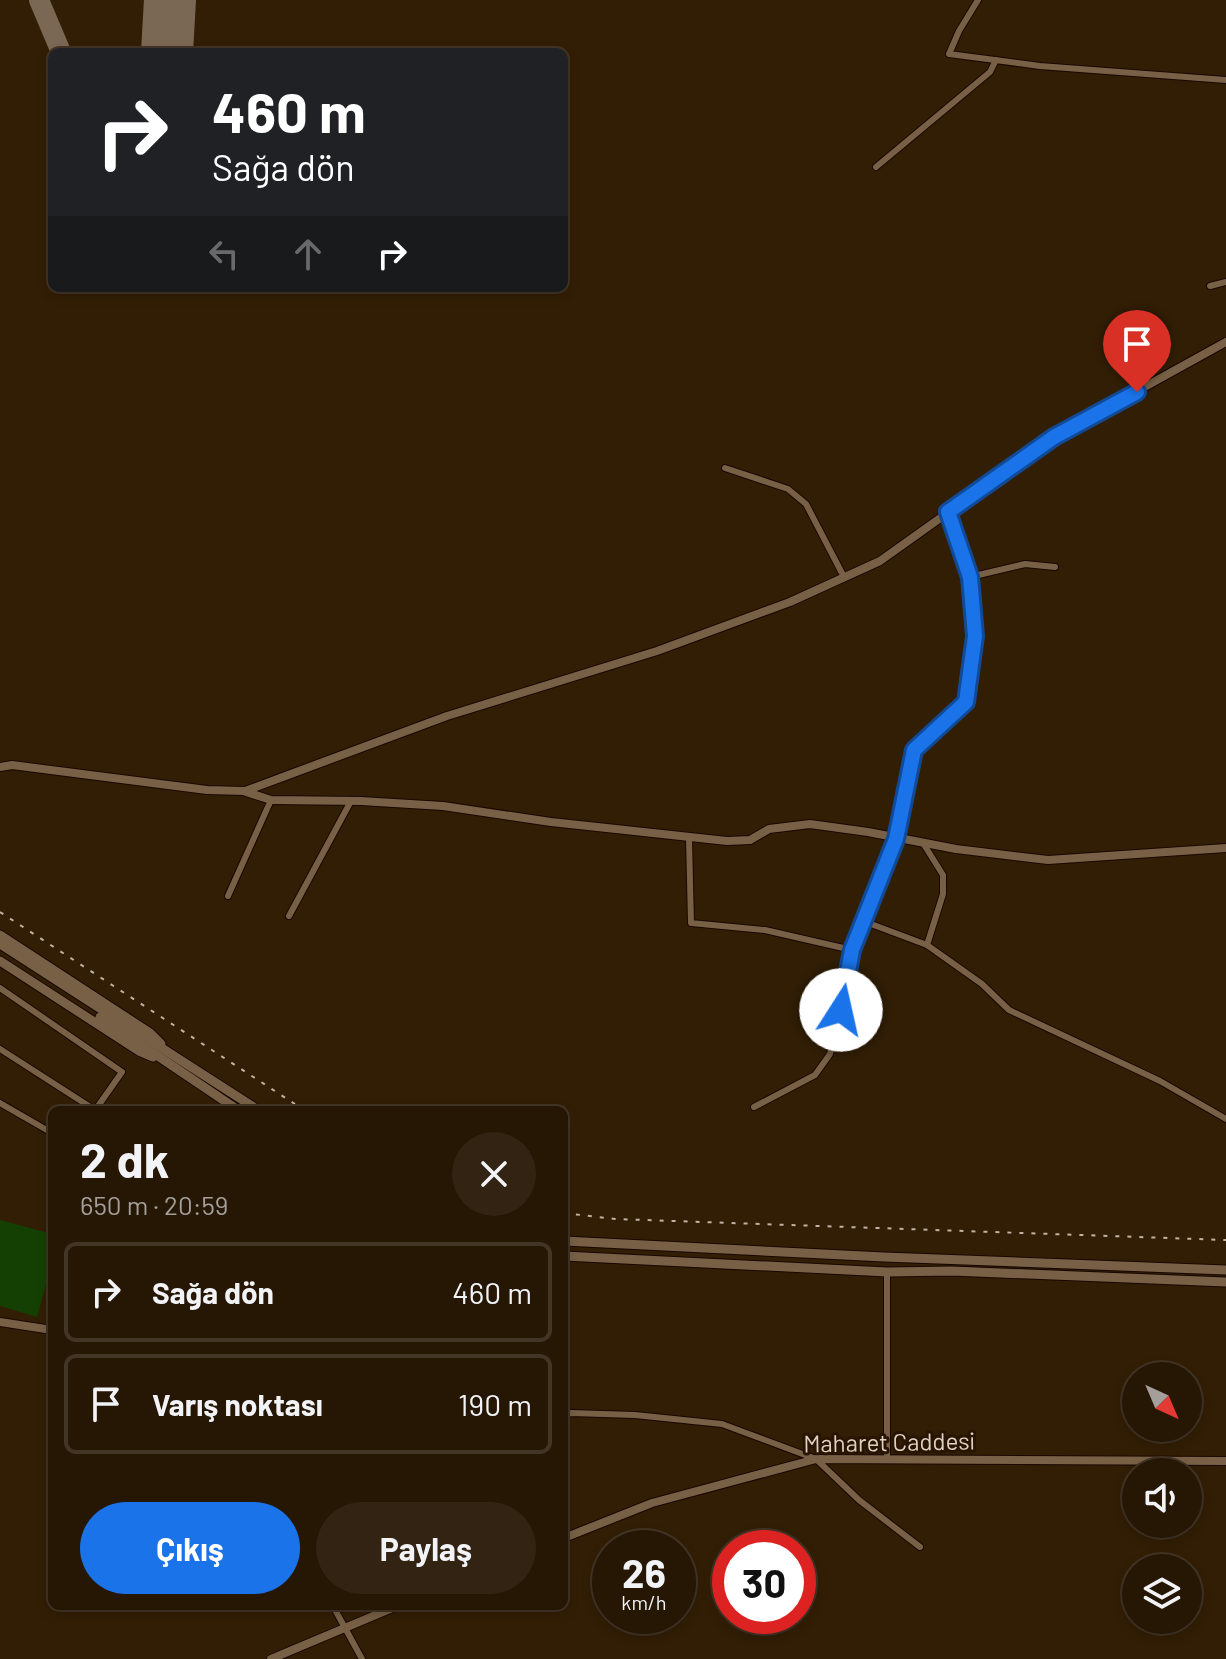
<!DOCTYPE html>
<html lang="tr">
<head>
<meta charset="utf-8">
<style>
	:root { --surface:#261604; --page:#322313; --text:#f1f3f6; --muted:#a49f9a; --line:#423526; --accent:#1a73e8 }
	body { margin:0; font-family:Barlow,sans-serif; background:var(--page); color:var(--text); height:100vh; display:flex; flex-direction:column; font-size:30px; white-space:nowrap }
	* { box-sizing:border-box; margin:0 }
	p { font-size:26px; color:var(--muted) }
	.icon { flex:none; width:44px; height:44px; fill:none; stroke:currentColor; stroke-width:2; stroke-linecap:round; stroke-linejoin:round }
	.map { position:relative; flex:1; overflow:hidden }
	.drawer { position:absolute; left:48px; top:1106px; width:520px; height:504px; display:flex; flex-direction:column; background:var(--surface); border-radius:12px; box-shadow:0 4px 12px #0003,0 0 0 2px var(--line) }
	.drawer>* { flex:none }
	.top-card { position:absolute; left:48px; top:48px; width:520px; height:244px; border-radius:12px; box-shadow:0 4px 12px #0003,0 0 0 2px var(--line); background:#202124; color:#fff; overflow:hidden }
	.needle { width:52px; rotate:136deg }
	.tools { position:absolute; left:1122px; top:1362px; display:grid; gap:16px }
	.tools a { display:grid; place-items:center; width:80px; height:80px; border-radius:50%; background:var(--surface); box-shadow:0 4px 12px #0003,0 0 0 2px var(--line); font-size:40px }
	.speed { position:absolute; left:592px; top:1530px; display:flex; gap:16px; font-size:40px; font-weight:700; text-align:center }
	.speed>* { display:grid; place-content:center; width:104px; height:104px; border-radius:50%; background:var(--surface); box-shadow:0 4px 12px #0003,0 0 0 2px var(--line); line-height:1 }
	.speed small { font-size:20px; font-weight:400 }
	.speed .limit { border:12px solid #d22; background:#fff; color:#111 }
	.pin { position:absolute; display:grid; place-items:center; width:68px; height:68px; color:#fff; margin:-82px -34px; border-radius:50% 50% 50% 0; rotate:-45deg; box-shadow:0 0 8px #0007 }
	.pin .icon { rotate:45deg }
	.me { position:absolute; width:88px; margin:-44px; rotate:10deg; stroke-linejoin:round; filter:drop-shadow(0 0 6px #0008) }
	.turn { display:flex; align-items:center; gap:28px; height:168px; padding:0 32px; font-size:36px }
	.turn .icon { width:104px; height:104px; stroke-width:2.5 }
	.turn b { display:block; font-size:56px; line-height:68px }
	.lanes { display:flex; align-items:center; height:76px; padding:0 32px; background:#0003; justify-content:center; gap:40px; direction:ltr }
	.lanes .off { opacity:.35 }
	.round { display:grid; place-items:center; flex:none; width:84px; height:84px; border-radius:42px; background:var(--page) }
	.overview { display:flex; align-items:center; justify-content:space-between; height:136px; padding:0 32px }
	h1 { font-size:48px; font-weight:700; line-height:60px }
	.cta { display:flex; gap:16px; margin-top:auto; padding:16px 32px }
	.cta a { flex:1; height:92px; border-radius:48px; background:var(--accent); color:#fff; font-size:32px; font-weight:700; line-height:92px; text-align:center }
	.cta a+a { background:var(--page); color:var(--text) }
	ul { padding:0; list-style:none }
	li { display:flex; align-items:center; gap:24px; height:100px; margin:0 16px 12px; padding:0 16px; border:4px solid var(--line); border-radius:12px }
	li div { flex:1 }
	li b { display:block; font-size:30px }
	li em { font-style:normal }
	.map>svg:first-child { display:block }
	.green { fill:#154003 }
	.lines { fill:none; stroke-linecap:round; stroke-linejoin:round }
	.taxiway { stroke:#7a6854; stroke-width:20 }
	.runway { stroke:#7a6854; stroke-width:52 }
	.minor-casing { stroke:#190700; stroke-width:8 }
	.tertiary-casing { stroke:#190700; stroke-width:10 }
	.secondary-casing { stroke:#190700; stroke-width:11 }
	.minor { stroke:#786046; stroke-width:6 }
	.tertiary { stroke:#786046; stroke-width:8 }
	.secondary { stroke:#786046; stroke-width:9 }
	.rail { stroke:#c1b2a2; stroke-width:2; stroke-dasharray:4 8; stroke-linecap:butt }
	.route-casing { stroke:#114b97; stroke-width:20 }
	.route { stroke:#1a73e8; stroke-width:14 }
	.labels { text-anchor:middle; stroke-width:6; stroke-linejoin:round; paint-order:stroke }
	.street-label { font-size:24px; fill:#ded0c2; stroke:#281400 }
</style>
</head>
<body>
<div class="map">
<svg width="1226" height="1659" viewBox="0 0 1226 1659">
	<rect width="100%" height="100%" fill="#321e05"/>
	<!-- green -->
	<polygon class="green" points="0,1220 52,1234 52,1263 37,1317 0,1306"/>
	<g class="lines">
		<!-- taxiway -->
		<polyline class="taxiway" points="39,0 61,52"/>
		<!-- runway -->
		<polyline class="runway" points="167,52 170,0"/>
		<!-- minor casing -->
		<g class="minor-casing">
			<g id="minor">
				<polyline points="978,0 959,31 949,54 1040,66 1226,80"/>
				<polyline points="876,167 990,72 996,60"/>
				<polyline points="1210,286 1226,282"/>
				<polyline points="725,468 788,489 806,504 844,577"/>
				<polyline points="948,512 970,577 975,636 966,702 914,750 896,839 863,921 927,945 982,984 1009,1010 1160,1081 1226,1119"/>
				<polyline points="970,577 1025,564 1055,567"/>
				<polyline points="689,839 691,923 765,930 852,950 863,921"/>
				<polyline points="923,843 943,875 943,894 927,945"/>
				<polyline points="228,896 271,800"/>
				<polyline points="289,916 351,801"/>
				<polyline points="0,988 122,1072 96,1109"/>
				<polyline points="0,1049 95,1110"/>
				<polyline points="0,1103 52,1133"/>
				<polyline points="754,1107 815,1075 830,1054 852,950"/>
				<polyline points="564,1416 571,1413 635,1415 722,1424 816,1459 859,1500 920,1547"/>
				<polyline points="887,1460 887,1272"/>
				<polyline points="333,1606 362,1659"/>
			</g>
		</g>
		<!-- tertiary casing -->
		<g class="tertiary-casing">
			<g id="tertiary">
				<polyline points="0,767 12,765 207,790 245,791 447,716 657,651 790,602 880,561 1054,437 1226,342"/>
				<polyline points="246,792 271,800 361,801 443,806 551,822 727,841 750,840 769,829 810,824 868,832 956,849 1048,860 1226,848"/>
				<polyline points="0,1322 52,1330"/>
				<polyline points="564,1538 652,1503 816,1459 1226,1461"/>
				<polyline points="271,1659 397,1606"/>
			</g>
		</g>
		<!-- secondary casing -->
		<g class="secondary-casing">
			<g id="secondary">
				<polyline points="0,935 150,1033 161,1044"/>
				<polyline points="0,944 258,1110"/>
				<polyline points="0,961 139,1051 153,1057"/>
				<polyline points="100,1017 238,1110"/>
				<polyline points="564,1241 884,1257 1226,1270"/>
				<polyline points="564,1256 887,1272 952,1271 1226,1282"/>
			</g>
		</g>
		<!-- minor -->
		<use href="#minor" class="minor"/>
		<!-- tertiary -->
		<use href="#tertiary" class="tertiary"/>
		<!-- secondary -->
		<use href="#secondary" class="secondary"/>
		<!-- rail -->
		<g class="rail">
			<polyline points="0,912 304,1110"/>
			<polyline points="564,1213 615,1219 1226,1240"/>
		</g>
	</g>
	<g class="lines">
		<!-- route casing -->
		<g class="route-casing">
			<polyline id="route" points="841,1010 852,950 896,839 914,750 966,702 975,636 970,577 948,512 1054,437 1137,392"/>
		</g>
		<!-- route -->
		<use href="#route" class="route"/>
	</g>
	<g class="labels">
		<!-- street labels -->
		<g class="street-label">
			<text transform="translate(889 1443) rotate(-1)" y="8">Maharet Caddesi</text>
		</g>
	</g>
</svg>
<div class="tools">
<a><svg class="needle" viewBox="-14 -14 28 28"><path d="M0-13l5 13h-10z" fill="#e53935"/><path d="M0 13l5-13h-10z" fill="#a49f9a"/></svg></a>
<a><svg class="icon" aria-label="sound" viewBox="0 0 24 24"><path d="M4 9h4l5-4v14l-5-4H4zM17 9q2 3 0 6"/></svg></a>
<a><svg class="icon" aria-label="layers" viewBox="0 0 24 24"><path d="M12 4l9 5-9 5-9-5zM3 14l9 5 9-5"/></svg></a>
</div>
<div class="speed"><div>26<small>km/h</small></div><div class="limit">30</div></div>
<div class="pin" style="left:1137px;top:392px;background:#d93025"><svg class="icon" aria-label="arrive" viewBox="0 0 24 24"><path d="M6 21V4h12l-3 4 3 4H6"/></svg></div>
<svg class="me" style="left:841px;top:1010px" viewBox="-20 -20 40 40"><circle r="19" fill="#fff"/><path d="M0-13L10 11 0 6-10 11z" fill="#1a73e8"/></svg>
<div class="top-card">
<div class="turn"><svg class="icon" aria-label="right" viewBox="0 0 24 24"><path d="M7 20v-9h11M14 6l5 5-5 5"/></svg><div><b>460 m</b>Sağa dön</div></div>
<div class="lanes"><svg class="icon off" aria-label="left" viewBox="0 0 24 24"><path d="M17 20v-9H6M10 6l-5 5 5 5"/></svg><svg class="icon off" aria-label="ahead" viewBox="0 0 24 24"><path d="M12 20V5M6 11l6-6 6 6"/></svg><svg class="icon" aria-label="right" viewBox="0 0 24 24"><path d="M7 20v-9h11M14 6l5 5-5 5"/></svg></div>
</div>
<section class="drawer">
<div class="overview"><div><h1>2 dk</h1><p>650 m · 20:59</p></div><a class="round"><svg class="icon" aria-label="close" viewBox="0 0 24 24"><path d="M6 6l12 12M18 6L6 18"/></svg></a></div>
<ul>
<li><svg class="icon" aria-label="right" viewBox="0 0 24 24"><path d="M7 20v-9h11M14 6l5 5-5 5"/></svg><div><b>Sağa dön</b></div><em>460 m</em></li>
<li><svg class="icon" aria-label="arrive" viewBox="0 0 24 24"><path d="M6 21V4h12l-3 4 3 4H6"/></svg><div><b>Varış noktası</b></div><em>190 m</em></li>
</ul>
<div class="cta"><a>Çıkış</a><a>Paylaş</a></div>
</section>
</div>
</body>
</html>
